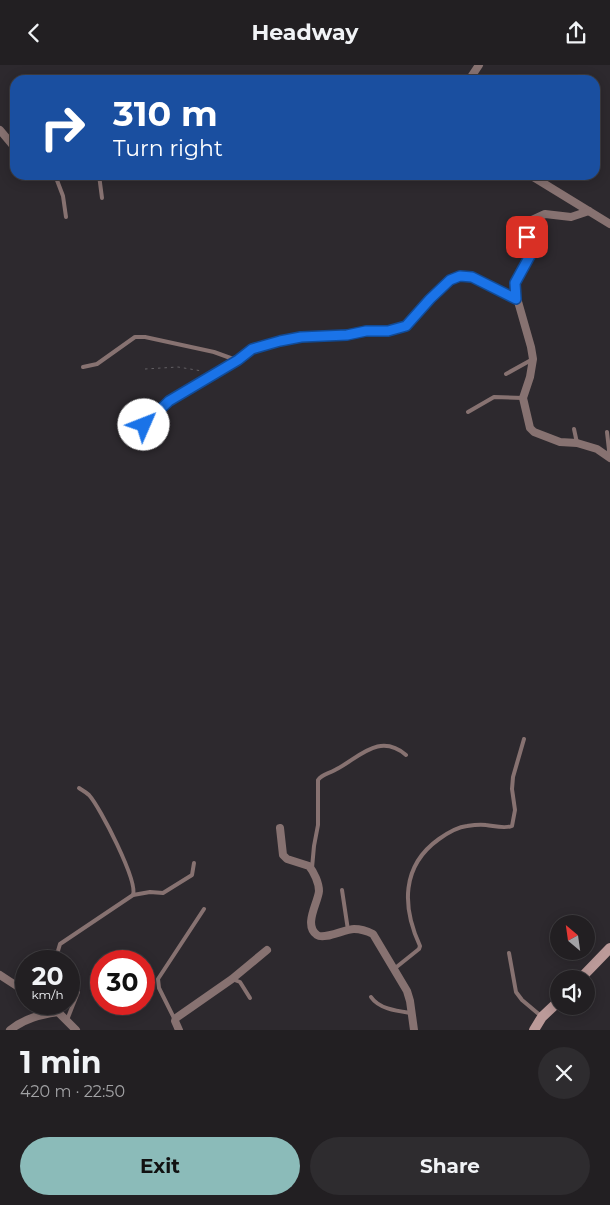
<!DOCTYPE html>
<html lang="en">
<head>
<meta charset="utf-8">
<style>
	:root { --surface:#221f22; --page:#2e2c2f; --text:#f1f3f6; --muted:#a2a2a5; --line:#3f3d40; --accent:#8bbbb9 }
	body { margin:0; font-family:Montserrat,sans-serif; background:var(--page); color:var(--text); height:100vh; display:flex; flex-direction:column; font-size:19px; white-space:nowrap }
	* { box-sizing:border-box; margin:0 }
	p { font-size:16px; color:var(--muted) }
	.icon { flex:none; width:28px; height:28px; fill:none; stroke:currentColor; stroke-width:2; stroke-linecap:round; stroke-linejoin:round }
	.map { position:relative; height:965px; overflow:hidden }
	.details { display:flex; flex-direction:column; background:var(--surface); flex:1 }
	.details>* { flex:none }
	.top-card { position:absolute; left:10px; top:10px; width:590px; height:105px; border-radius:15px; box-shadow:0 2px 12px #0003,0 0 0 1px var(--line); background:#1a4fa0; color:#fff; overflow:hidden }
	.needle { width:32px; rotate:331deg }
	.tools { position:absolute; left:550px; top:850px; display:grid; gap:10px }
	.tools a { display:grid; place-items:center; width:45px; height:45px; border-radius:50%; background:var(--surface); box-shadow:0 2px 12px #0003,0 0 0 1px var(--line); font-size:25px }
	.speed { position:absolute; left:15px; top:885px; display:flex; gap:10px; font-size:25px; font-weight:700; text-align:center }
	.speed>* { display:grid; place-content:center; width:65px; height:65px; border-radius:50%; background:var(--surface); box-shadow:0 2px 12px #0003,0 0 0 1px var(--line); line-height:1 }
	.speed small { font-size:12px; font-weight:400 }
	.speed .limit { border:8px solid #d22; background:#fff; color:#111 }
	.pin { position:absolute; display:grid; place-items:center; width:42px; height:42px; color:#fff; margin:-21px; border-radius:10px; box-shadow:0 2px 8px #0006 }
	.me { position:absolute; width:55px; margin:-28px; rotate:46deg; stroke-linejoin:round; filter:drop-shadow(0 0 4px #0008) }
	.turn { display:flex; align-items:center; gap:18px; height:105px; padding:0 20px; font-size:22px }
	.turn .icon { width:65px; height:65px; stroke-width:2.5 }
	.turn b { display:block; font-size:35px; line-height:42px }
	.round { display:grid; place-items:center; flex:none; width:52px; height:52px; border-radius:26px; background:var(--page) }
	.head { display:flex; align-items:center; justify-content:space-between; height:85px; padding:0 20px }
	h1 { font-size:30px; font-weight:700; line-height:38px }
	.button { display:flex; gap:10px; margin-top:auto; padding:10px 20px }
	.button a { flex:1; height:58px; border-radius:30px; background:var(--accent); color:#111; font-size:20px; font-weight:700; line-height:58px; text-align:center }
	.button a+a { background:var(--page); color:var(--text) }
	header { display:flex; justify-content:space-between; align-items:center; height:65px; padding:0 20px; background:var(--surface); font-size:22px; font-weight:700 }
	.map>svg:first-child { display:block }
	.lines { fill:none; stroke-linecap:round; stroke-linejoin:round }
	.path { stroke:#636064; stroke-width:1; stroke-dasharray:2.5 4; stroke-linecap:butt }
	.lane { stroke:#877271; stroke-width:4 }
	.street { stroke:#877271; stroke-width:8 }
	.secondary { stroke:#bb9a99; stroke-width:10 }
	.route-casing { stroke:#114b97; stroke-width:12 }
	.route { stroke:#1a73e8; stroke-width:9 }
</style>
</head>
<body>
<header><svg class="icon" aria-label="back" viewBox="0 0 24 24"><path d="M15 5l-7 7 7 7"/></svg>Headway<svg class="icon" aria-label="share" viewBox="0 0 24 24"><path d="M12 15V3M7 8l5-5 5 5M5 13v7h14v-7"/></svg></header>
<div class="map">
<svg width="610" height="965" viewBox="0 0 610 965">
	<rect width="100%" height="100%" fill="#2d292e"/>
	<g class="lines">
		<!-- path -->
		<polyline class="path" points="145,304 178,302 202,306"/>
		<!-- lane -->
		<g class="lane">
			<polyline points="55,110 63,131 66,152"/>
			<polyline points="99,110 102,133"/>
			<polyline points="404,113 405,110"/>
			<polyline points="542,117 547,110"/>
			<polyline points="83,302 97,299 135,272 145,272 214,287 236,295"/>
			<polyline points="506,309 533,294"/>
			<polyline points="468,347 494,332 523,333"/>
			<polyline points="574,364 577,378"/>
			<polyline points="607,367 609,385 608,391"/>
			<path d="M312,803l2,-22 4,-21v-45c4,-6 10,-6 17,-10 24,-12 44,-38 71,-15"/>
			<polyline points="342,825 348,865"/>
			<polyline points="133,830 150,827 163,828 192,810 194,798"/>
			<polyline points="509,888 516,927 522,935 541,951"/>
			<path d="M55,896l5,-17 73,-49c5,-14 -33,-88 -44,-100 -3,-3 -7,-5 -10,-7"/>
			<path d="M394,904l25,-20 1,-3c-18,-39 -19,-80 19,-107 7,-5 19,-12 28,-13 6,-1 13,-2 19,-1 9,1 18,4 26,1l3,-16 -3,-21 1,-12 11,-38"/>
			<polyline points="232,914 240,917 250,933"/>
			<path d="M371,932c8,12 26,14 40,16"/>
			<polyline points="67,955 78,927"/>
			<polyline points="175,955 159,923 158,914 204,844"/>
		</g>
		<!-- street -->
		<g class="street">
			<polyline points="469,15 479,0"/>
			<polyline points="0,65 15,83"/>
			<polyline points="530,110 610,159"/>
			<path d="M589,146l-18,6 -26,-3 -13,6 -6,11 6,21c-6,14 -17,23 -17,39l16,56 2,12 -3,18 -7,21 7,30 4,4 26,10 17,1 20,6 13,9"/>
			<polyline points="144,360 169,335 238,295 252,284 280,276 301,272 347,271 366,266 388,266 406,261 430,234 450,215 460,211 472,212 516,234"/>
			<path d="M280,763l3,27 4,4 22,7c5,6 10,17 10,25 -1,12 -16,34 -2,44 7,5 28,-6 37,-6 7,0 13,2 19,5l34,57 3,10 4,29"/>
			<polyline points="0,910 26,927"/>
			<polyline points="46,939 58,947 76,965"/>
			<path d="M10,965c15,-12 30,-15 48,-18"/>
			<polyline points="179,965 175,956 176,953 232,914 267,885"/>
		</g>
		<!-- secondary -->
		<g class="secondary">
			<polyline points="580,914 610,883"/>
			<polyline points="534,965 542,952 559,936"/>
		</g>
	</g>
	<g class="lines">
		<!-- route casing -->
		<g class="route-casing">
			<polyline id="route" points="144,360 169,336 238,295 252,284 280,276 301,272 347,270 366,266 388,266 406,261 430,234 450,215 460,211 472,212 516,234 515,218 532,187 527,172"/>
		</g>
		<!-- route -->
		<use href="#route" class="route"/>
	</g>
</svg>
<div class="tools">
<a><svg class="needle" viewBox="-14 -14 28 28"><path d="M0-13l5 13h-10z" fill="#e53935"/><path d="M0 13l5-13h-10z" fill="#a2a2a5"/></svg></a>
<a><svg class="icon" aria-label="sound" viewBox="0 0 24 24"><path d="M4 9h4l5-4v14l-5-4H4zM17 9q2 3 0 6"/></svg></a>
</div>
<div class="speed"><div>20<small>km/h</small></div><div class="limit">30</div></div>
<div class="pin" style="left:527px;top:172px;background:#d93025"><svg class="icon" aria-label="arrive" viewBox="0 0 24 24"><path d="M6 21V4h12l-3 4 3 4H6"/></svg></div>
<svg class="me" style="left:144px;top:360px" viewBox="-20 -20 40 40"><circle r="19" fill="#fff"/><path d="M0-13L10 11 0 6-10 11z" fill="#1a73e8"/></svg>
<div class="top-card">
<div class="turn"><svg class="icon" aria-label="right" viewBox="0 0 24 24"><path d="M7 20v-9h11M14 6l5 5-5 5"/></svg><div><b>310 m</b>Turn right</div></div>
</div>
</div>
<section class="details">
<div class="head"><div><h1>1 min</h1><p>420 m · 22:50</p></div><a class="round"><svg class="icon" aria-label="close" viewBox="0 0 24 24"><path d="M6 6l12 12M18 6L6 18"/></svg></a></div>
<div class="button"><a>Exit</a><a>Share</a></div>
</section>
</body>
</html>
